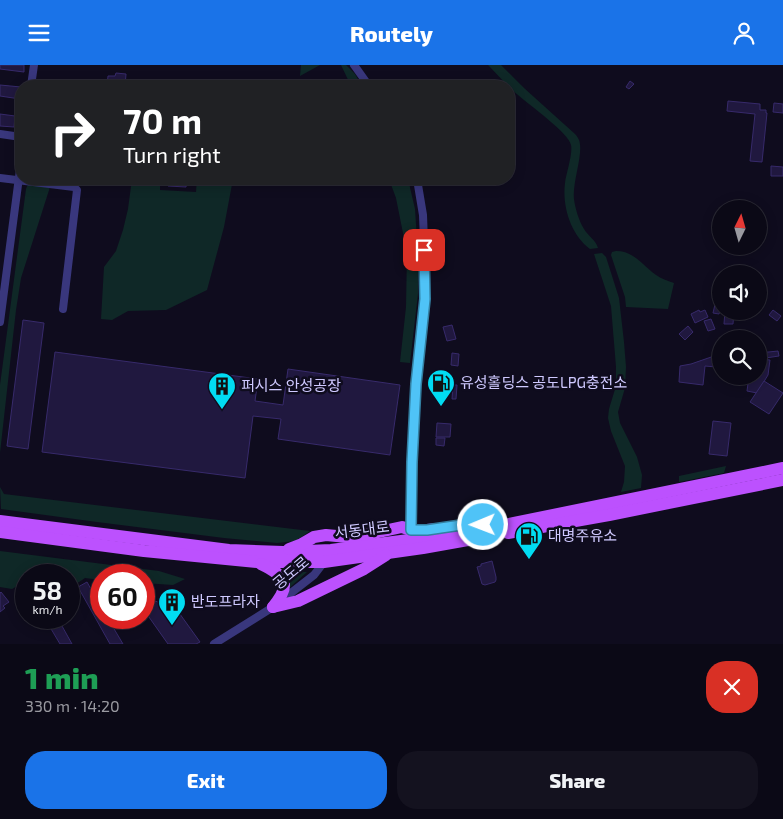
<!DOCTYPE html>
<html lang="en">
<head>
<meta charset="utf-8">
<style>
	:root { --surface:#0b0916; --page:#14121f; --text:#f1f3f6; --muted:#9a9aa1; --line:#2b2a35; --accent:#1a73e8 }
	body { margin:0; font-family:"Exo 2","Noto Sans KR",sans-serif; background:var(--page); color:var(--text); height:100vh; display:flex; flex-direction:column; font-size:19px; white-space:nowrap }
	* { box-sizing:border-box; margin:0 }
	p { font-size:16px; color:var(--muted) }
	.icon { flex:none; width:28px; height:28px; fill:none; stroke:currentColor; stroke-width:2; stroke-linecap:round; stroke-linejoin:round }
	.map { position:relative; height:579px; overflow:hidden }
	.panel { display:flex; flex-direction:column; background:var(--surface); flex:1 }
	.panel>* { flex:none }
	.guide { position:absolute; left:15px; top:15px; width:500px; height:105px; border-radius:20px; box-shadow:0 2px 12px #0003,0 0 0 1px var(--line); background:#202124; color:#fff; overflow:hidden }
	.needle { width:32px; rotate:5deg }
	.buttons { position:absolute; left:712px; top:135px; display:grid; gap:10px }
	.buttons a { display:grid; place-items:center; width:55px; height:55px; border-radius:50%; background:var(--surface); box-shadow:0 2px 12px #0003,0 0 0 1px var(--line); font-size:25px }
	.speed { position:absolute; left:15px; top:499px; display:flex; gap:10px; font-size:25px; font-weight:700; text-align:center }
	.speed>* { display:grid; place-content:center; width:65px; height:65px; border-radius:50%; background:var(--surface); box-shadow:0 2px 12px #0003,0 0 0 1px var(--line); line-height:1 }
	.speed small { font-size:12px; font-weight:400 }
	.speed .limit { border:8px solid #d22; background:#fff; color:#111 }
	.pin { position:absolute; display:grid; place-items:center; width:42px; height:42px; color:#fff; margin:-21px; border-radius:10px; box-shadow:0 2px 8px #0006 }
	.me { position:absolute; width:55px; margin:-28px; rotate:269deg; stroke-linejoin:round; filter:drop-shadow(0 0 4px #0008) }
	.turn { display:flex; align-items:center; gap:18px; height:105px; padding:0 25px; font-size:22px }
	.turn .icon { width:65px; height:65px; stroke-width:2.5 }
	.turn b { display:block; font-size:35px; line-height:42px }
	.round { display:grid; place-items:center; flex:none; width:52px; height:52px; border-radius:20px; background:var(--page) }
	.summary { display:flex; align-items:center; justify-content:space-between; height:85px; padding:0 25px }
	h1 { font-size:30px; font-weight:800; line-height:38px; color:#1e9e55 }
	.cta { display:flex; gap:10px; margin-top:auto; padding:10px 25px }
	.cta a { flex:1; height:58px; border-radius:20px; background:var(--accent); color:#fff; font-size:20px; font-weight:800; line-height:58px; text-align:center }
	.cta a+a { background:var(--page); color:var(--text) }
	header { display:flex; justify-content:space-between; align-items:center; height:65px; padding:0 25px; background:var(--accent); color:#fff; font-size:22px; font-weight:800 }
	.map>svg:first-child { display:block }
	.green { fill:#0f2827 }
	.building { fill:#20183f; stroke:#372a6b }
	.lines { fill:none; stroke-linecap:round; stroke-linejoin:round }
	.minor { stroke:#39377d; stroke-width:8 }
	.primary { stroke:#bc51fe; stroke-width:12 }
	.route-casing { stroke:#337fa1; stroke-width:12 }
	.route { stroke:#4fc3f7; stroke-width:9 }
	.labels { text-anchor:middle; stroke-width:5; stroke-linejoin:round; paint-order:stroke }
	.poi-label { font-size:15px; fill:#cfc9ff; stroke:#0f0c1e; text-anchor:start }
	.street-label { font-size:15px; fill:#cfc9ff; stroke:#0f0c1e }
</style>
</head>
<body>
<header><svg class="icon" aria-label="menu" viewBox="0 0 24 24"><path d="M4 6h16M4 12h16M4 18h16"/></svg>Routely<svg class="icon" aria-label="person" viewBox="0 0 24 24"><circle cx="12" cy="8" r="4"/><path d="M4 21q1-7 8-7t8 7"/></svg></header>
<div class="map">
<svg width="783" height="579" viewBox="0 0 783 579">
	<rect width="100%" height="100%" fill="#0f0c1e"/>
	<!-- green -->
	<g class="green">
		<polygon points="301,0 320,0 300,11"/>
		<polygon points="341,0 346,0 355,9 362,21 351,21"/>
		<path d="M488,0h13l23,23 51,46c2,2 3,4 4,6 5,13 -7,42 -5,59 1,9 5,22 10,30 4,7 12,11 14,19l-8,1c-19,-14 -28,-42 -25,-66 1,-9 8,-29 6,-38 -2,-12 -42,-40 -53,-50 -11,-9 -20,-20 -30,-30z"/>
		<polygon points="132,114 160,114 160,125 196,127 197,114 233,114 224,162 207,225 166,245 128,246 112,255 101,254 104,202 116,186 123,165 128,144"/>
		<polygon points="389,114 408,114 415,144 418,190 418,229 410,298 400,297 406,242 407,188 396,133"/>
		<polygon points="28,119 50,122 21,213 16,245 0,388 0,320 26,124"/>
		<path d="M616,186c18,0 26,14 40,24 6,4 12,6 18,8l-6,26 -42,-2 -1,-10 -14,-42 1,-3z"/>
		<polygon points="602,188 606,192 619,233 624,277 626,302 625,323 618,347 620,358 637,392 642,410 641,423 621,427 624,417 625,401 611,366 608,353 609,344 616,321 616,302 611,241 594,189"/>
		<polygon points="726,401 724,408 679,417 679,411"/>
		<polygon points="0,422 4,429 310,466 296,476 277,478 224,473 97,457 1,444"/>
		<polygon points="0,486 159,506 185,514 173,520 144,518 144,510 101,510 101,515 85,513 73,521 80,531 69,538 69,510 40,509 38,510 26,510 26,516 12,524 0,522"/>
		<polygon points="277,507 307,507 286,526"/>
	</g>
	<!-- building -->
	<g class="building">
		<polygon points="0,0 24,0 24,7 0,4"/>
		<polygon points="116,8 126,9 125,21 107,21 108,11 115,11"/>
		<polygon points="630,16 634,19 629,24 626,22"/>
		<polygon points="210,18 243,21 210,21"/>
		<polygon points="0,20 21,22 20,34 0,31"/>
		<polygon points="728,36 760,39 760,45 766,45 766,48 767,48 762,97 750,96 755,49 727,46"/>
		<polygon points="774,38 783,39 783,48 773,47"/>
		<polygon points="0,49 15,51 14,62 0,61"/>
		<polygon points="771,101 783,102 783,111 771,111"/>
		<polygon points="169,114 187,114 186,122 168,121"/>
		<polygon points="716,235 721,236 721,243 719,249 713,248"/>
		<polygon points="699,245 700,247 705,245 708,252 695,258 691,249"/>
		<polygon points="773,245 781,251 777,256 769,250"/>
		<polygon points="725,246 734,246 733,259 724,259"/>
		<polygon points="711,254 715,264 708,266 704,256"/>
		<polygon points="23,255 44,258 28,384 7,381"/>
		<polygon points="452,260 456,274 447,276 443,262"/>
		<polygon points="688,261 693,267 685,275 679,269"/>
		<polygon points="734,268 737,274 725,274"/>
		<polygon points="721,276 721,285 720,286 715,279"/>
		<polygon points="778,286 779,291 759,294 759,288"/>
		<polygon points="55,287 258,314 255,336 283,340 288,304 400,320 390,390 278,374 281,354 253,351 245,413 42,387"/>
		<polygon points="452,288 459,289 458,301 451,300"/>
		<polygon points="717,290 716,302 705,301 703,320 679,317 680,301 691,299"/>
		<polygon points="759,294 770,295 768,310 757,328 747,326 749,311 759,311"/>
		<polygon points="764,316 783,328 769,349 750,337"/>
		<polygon points="453,320 457,320 456,334 452,334"/>
		<polygon points="713,356 731,358 727,391 709,389"/>
		<polygon points="437,358 451,359 450,372 436,372"/>
		<polygon points="436,373 445,373 444,381 436,380"/>
		<polygon points="492,496 496,512 496,515 495,517 485,520 482,519 477,502 481,501 481,499"/>
		<polygon points="87,517 101,542 101,552 107,552 123,579 110,579 78,522"/>
		<rect x="96" y="517" width="5" height="8"/>
		<polygon points="1,527 9,537 3,541 5,543 0,547 0,528"/>
		<polygon points="156,536 157,537 161,536 166,537 169,540 172,538 200,577 196,579 168,579 144,545"/>
		<polygon points="44,552 57,552 72,579 60,579"/>
	</g>
	<g class="lines">
		<!-- minor -->
		<g class="minor">
			<polyline points="354,0 369,21"/>
			<polyline points="31,21 34,0"/>
			<polyline points="0,69 21,72"/>
			<polyline points="0,113 74,122 77,125 63,244"/>
			<polyline points="0,257 21,97"/>
			<polyline points="411,465 412,397 416,319 425,234 425,203 423,150 417,114"/>
			<polyline points="214,579 273,542 314,510 324,497 324,494"/>
		</g>
		<!-- primary -->
		<g class="primary">
			<polyline points="0,456 229,485 283,487 331,485 432,472 499,461 783,403"/>
			<polyline points="0,467 144,486 257,497 324,497 423,483 479,473"/>
			<polyline points="508,468 609,450 783,415"/>
			<polyline points="289,484 302,479 314,472 326,470 347,472 374,468 402,462 411,465 427,465 437,464"/>
			<path d="M261,499c25,12 31,20 12,43"/>
			<polyline points="273,542 298,536 364,504 386,490"/>
		</g>
	</g>
	<g class="lines">
		<!-- route casing -->
		<g class="route-casing">
			<polyline id="route" points="424,185 425,234 416,319 412,397 411,465 427,465 468,459 483,460"/>
		</g>
		<!-- route -->
		<use href="#route" class="route"/>
	</g>
	<!-- icons -->
	<defs>
		<g id="fuel-pin" transform="scale(1.4375)"><path d="M0 17L-7.5 6A9.5 9.5 0 1 1 7.5 6Z" fill="#01dcf2" stroke="#0f0c1e"/><path d="M-5.5-6h7V0h2V4h1.3V-2.5L3-4.5l.8-.8L6-3V5H2.5V1h-1V6h-7ZM-4.2-4.7v3.2H.2V-4.7Z" fill="#111"/></g>
		<g id="building-pin" transform="scale(1.4375)"><path d="M0 17L-7.5 6A9.5 9.5 0 1 1 7.5 6Z" fill="#01dcf2" stroke="#0f0c1e"/><path d="M-4-6H4V6H1V3H-1V6H-4ZM-2.5-4.3h1.7v1.8h-1.7ZM.8-4.3h1.7v1.8H.8ZM-2.5-1h1.7V.8h-1.7ZM.8-1h1.7V.8H.8Z" fill="#111"/></g>
	</defs>
	<g fill-rule="evenodd">
		<use href="#fuel-pin" x="441" y="318"/>
		<use href="#building-pin" x="222" y="321"/>
		<use href="#fuel-pin" x="529" y="471"/>
		<use href="#building-pin" x="172" y="537"/>
	</g>
	<g class="labels">
		<!-- poi labels -->
		<g class="poi-label">
			<text x="460" y="323">유성홀딩스 공도LPG충전소</text>
			<text x="241" y="326">퍼시스 안성공장</text>
			<text x="548" y="476">대명주유소</text>
			<text x="191" y="542">반도프라자</text>
		</g>
		<!-- street labels -->
		<g class="street-label">
			<text transform="translate(362 465) rotate(-7)" y="5">서동대로</text>
			<text transform="translate(291 508) rotate(-40)" y="5">공도로</text>
		</g>
	</g>
</svg>
<div class="buttons">
<a><svg class="needle" viewBox="-14 -14 28 28"><path d="M0-13l5 13h-10z" fill="#e53935"/><path d="M0 13l5-13h-10z" fill="#9a9aa1"/></svg></a>
<a><svg class="icon" aria-label="sound" viewBox="0 0 24 24"><path d="M4 9h4l5-4v14l-5-4H4zM17 9q2 3 0 6"/></svg></a>
<a><svg class="icon" aria-label="search" viewBox="0 0 24 24"><circle cx="10" cy="10" r="6"/><path d="M15 15l6 6"/></svg></a>
</div>
<div class="speed"><div>58<small>km/h</small></div><div class="limit">60</div></div>
<div class="pin" style="left:424px;top:185px;background:#d93025"><svg class="icon" aria-label="arrive" viewBox="0 0 24 24"><path d="M6 21V4h12l-3 4 3 4H6"/></svg></div>
<svg class="me" style="left:483px;top:460px" viewBox="-20 -20 40 40"><circle r="17" fill="#4fc3f7" stroke="#fff" stroke-width="3"/><path d="M0-11L8 9 0 5-8 9z" fill="#fff"/></svg>
<div class="guide">
<div class="turn"><svg class="icon" aria-label="right" viewBox="0 0 24 24"><path d="M7 20v-9h11M14 6l5 5-5 5"/></svg><div><b>70 m</b>Turn right</div></div>
</div>
</div>
<section class="panel">
<div class="summary"><div><h1>1 min</h1><p>330 m · 14:20</p></div><a class="round" style="background:#d93025;color:#fff"><svg class="icon" aria-label="close" viewBox="0 0 24 24"><path d="M6 6l12 12M18 6L6 18"/></svg></a></div>
<div class="cta"><a>Exit</a><a>Share</a></div>
</section>
</body>
</html>
